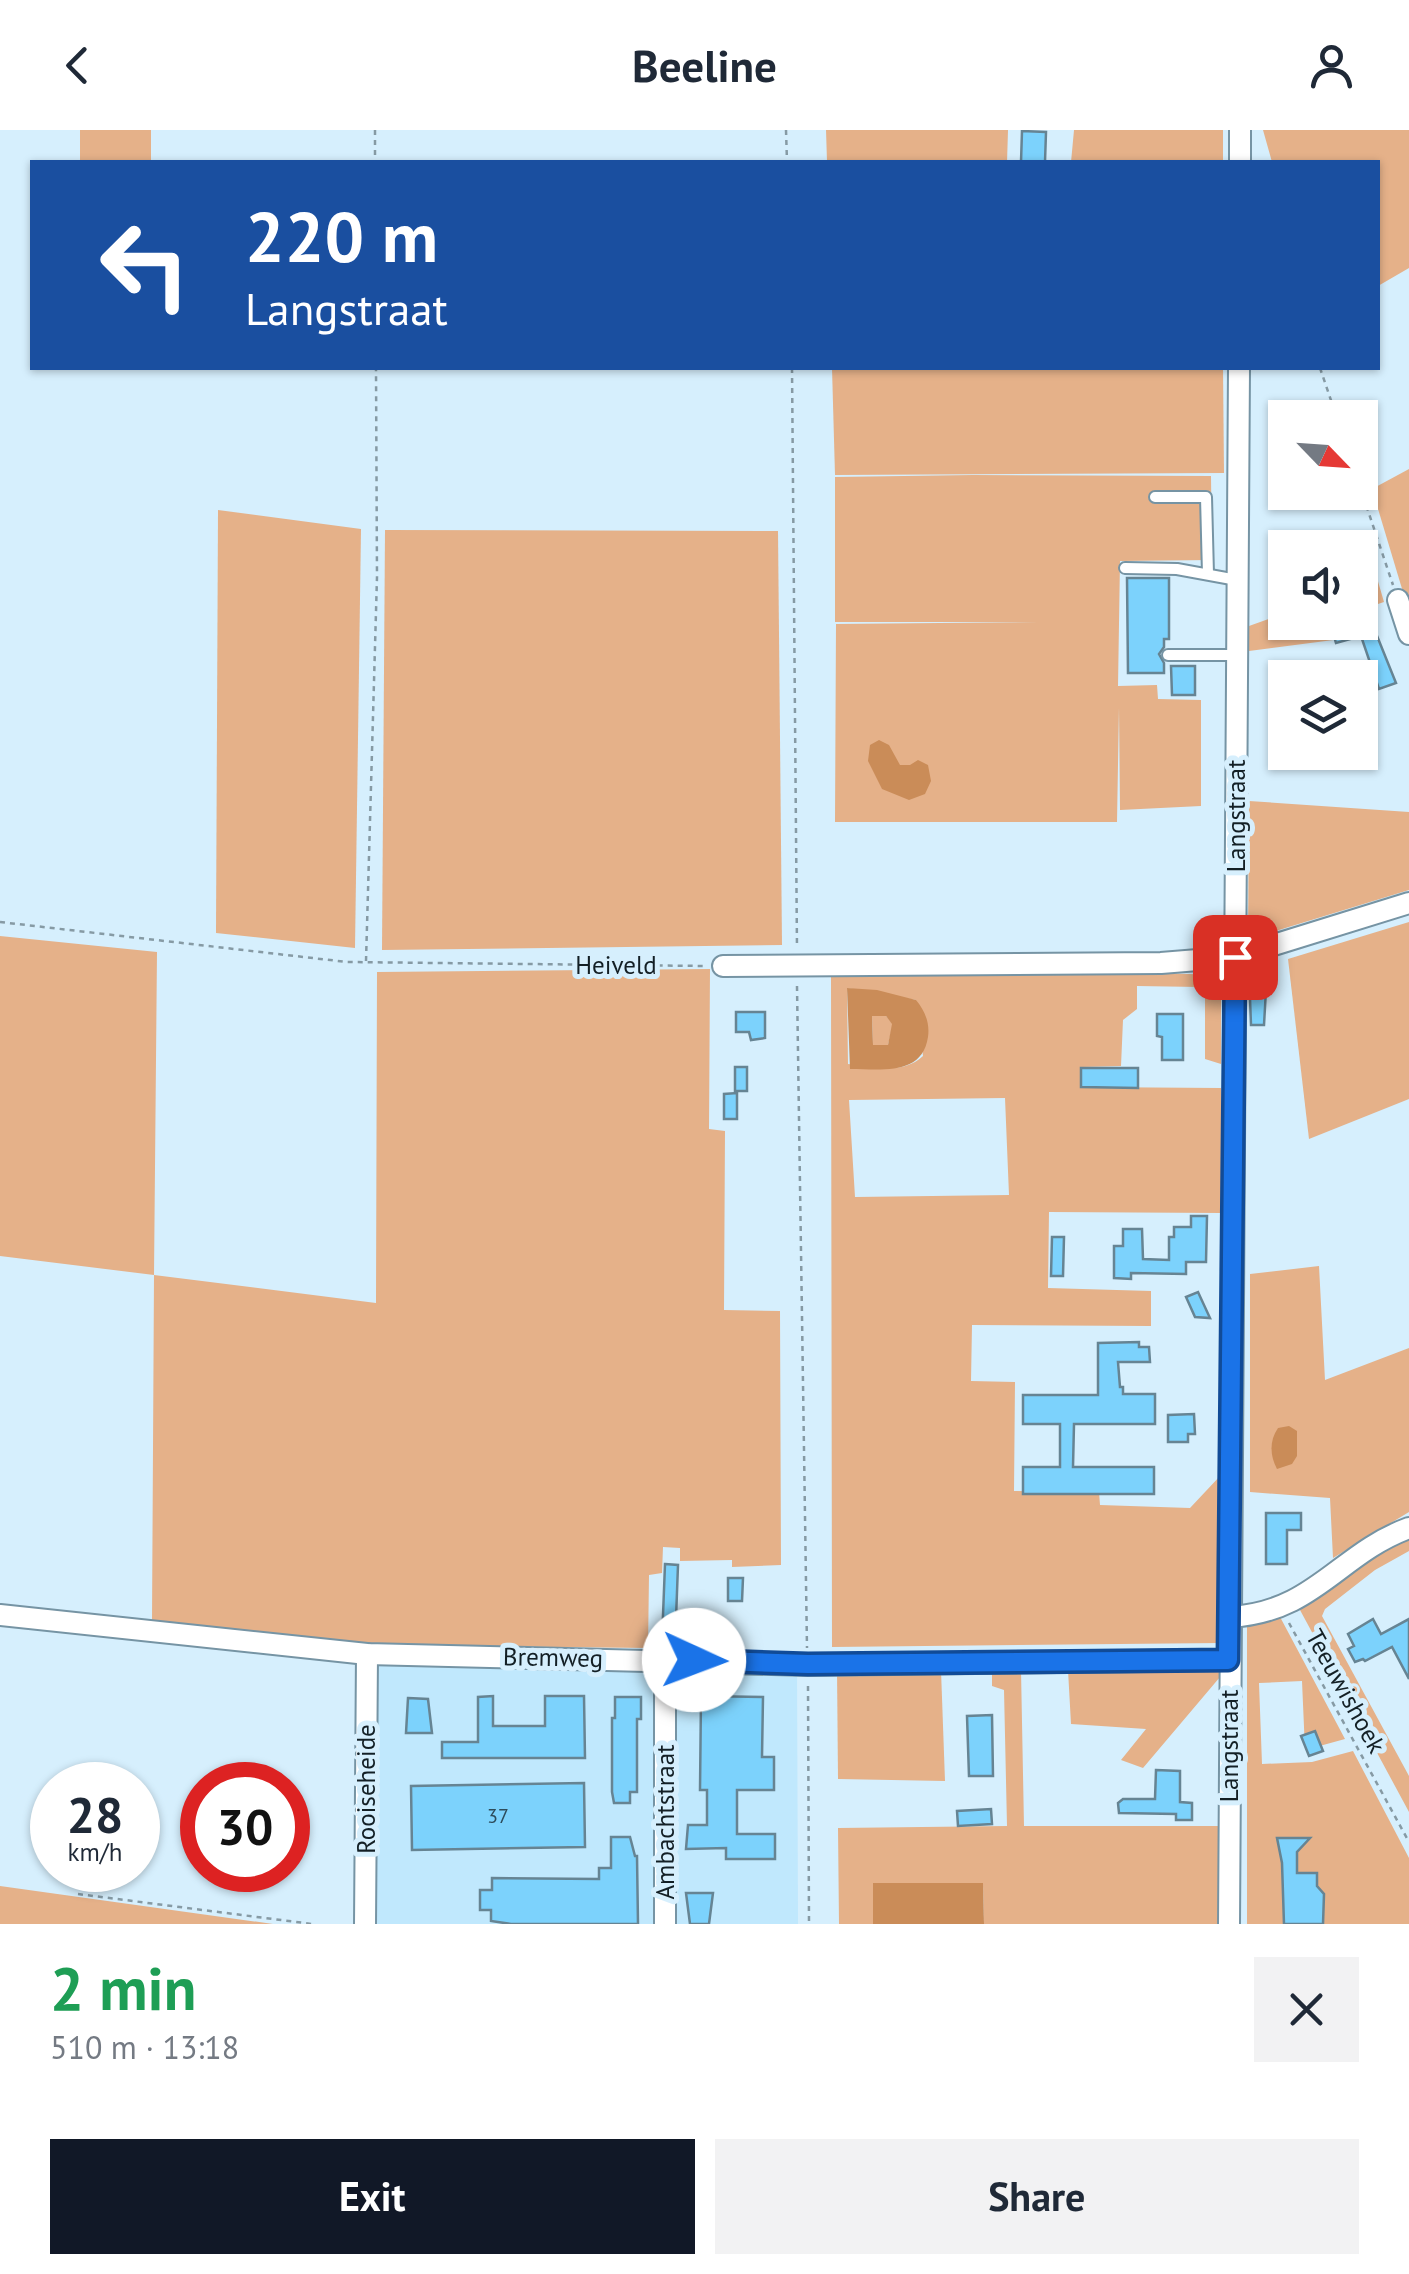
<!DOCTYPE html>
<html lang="en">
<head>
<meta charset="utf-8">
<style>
	:root { --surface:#fff; --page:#f2f2f3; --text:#1f2937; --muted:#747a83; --accent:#111827 }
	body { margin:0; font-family:"PT Sans",sans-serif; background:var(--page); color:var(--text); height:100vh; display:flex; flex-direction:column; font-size:38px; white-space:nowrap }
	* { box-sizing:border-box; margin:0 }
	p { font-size:32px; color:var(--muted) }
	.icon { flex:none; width:55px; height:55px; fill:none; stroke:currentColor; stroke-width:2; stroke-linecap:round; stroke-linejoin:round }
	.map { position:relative; height:1794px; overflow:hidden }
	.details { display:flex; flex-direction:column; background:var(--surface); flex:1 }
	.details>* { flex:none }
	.banner { position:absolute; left:30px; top:30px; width:1350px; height:210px; border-radius:0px; box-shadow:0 2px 8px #0004; background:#1a4fa0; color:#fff; overflow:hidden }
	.needle { width:65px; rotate:115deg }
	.controls { position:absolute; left:1268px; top:270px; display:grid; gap:20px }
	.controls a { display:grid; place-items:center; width:110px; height:110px; border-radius:0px; background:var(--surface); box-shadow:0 2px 8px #0004; font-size:50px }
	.speed { position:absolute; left:30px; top:1632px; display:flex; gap:20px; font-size:50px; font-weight:700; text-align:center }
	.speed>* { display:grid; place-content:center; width:130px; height:130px; border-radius:50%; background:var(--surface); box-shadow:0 2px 8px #0004; line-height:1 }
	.speed small { font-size:25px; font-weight:400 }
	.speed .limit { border:15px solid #d22; background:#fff; color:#111 }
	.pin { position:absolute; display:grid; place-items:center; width:85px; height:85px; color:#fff; margin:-42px; border-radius:20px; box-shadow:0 5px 15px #0006 }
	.me { position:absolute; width:110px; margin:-55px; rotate:92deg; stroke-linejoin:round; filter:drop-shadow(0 0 8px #0008) }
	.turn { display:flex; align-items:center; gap:35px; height:210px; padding:0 50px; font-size:45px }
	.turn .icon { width:130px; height:130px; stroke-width:2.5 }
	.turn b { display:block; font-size:70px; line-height:85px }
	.round { display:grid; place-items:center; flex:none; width:105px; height:105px; border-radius:0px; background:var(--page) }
	.overview { display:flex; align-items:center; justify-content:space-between; height:170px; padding:0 50px }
	h1 { font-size:60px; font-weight:800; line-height:75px; color:#1e9e55 }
	.action { display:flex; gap:20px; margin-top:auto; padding:20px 50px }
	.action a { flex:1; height:115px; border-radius:0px; background:var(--accent); color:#fff; font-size:40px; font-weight:800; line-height:115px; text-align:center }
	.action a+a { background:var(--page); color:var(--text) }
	header { display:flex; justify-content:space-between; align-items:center; height:130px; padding:0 50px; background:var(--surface); font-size:45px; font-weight:800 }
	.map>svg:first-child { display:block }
	.built { fill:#c0e8fd }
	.green { fill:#e5b189; fill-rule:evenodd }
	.water { fill:#ca8c58; fill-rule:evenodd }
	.building { fill:#7cd2fc; stroke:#668493; stroke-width:2.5 }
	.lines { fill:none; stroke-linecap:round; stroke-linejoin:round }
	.lane-casing { stroke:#7694a4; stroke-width:14 }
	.street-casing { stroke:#7694a4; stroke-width:24 }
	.path { stroke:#869aa4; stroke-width:2.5; stroke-dasharray:5 5; stroke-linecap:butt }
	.lane { stroke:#fff; stroke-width:10 }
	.street { stroke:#fff; stroke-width:20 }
	.route-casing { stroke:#114b97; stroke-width:25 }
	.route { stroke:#1a73e8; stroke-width:18 }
	.labels { text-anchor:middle; stroke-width:10; stroke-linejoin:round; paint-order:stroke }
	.number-label { font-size:20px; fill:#2d4c5b }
	.street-label { font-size:25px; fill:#131f25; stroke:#d6effd }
</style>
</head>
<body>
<header><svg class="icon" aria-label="back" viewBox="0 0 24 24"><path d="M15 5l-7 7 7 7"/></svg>Beeline<svg class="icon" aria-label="person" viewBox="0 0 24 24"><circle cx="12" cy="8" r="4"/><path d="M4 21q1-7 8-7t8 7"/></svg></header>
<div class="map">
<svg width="1409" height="1794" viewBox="0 0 1409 1794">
	<rect width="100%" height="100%" fill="#d6effd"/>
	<!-- built -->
	<polygon class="built" points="368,1535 797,1535 798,1794 366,1794"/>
	<!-- green -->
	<g class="green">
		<rect x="80" y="0" width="71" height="32"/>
		<polygon points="826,0 1008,0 1007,32 827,32"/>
		<polygon points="1074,0 1223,0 1223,32 1071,32"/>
		<polygon points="1263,0 1409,0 1409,138 1378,156 1378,32 1272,32"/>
		<polygon points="832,238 1223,238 1224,343 835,345"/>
		<polygon points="1409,339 1409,482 1372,359"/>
		<polygon points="973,345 1211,346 1212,430 1120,431 1118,556 1157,555 1158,569 1201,570 1201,676 1120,680 1119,577 1117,692 835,692 836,494 1039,492 835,492 835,347"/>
		<polygon points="218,380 361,399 355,818 216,803"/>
		<polygon points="385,400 778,401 782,815 382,820"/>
		<polygon points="1377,448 1384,472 1360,480 1360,455"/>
		<polygon points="1285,483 1285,492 1338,493 1341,509 1249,521 1249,496"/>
		<polygon points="1249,671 1409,682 1409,760 1253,808 1248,806"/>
		<polygon points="1409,792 1409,969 1309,1009 1288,829"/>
		<polygon points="0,806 157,822 154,1145 376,1173 377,842 710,839 709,999 725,1001 724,1180 780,1181 781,1435 732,1437 732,1430 680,1431 680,1418 663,1417 662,1443 649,1445 648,1518 379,1515 152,1491 154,1145 0,1126"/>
		<path d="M1123,842l98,3v89l-16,-5v-66l-6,-6 -62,-1v23l-14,11 -2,46 -38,1 1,20 137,1 1,125 -173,-1 -1,76 103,3v35l-179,-1 -1,56 44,1 -1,109 85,1 1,13 90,3 31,-33 1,168 -390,4 -1,-673zM847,858l69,12 7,56c-20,19 -51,11 -75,8zM1005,968l4,97 -154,2 -6,-97z"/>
		<polygon points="872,886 886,886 893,894 888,915 873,915"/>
		<polygon points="1319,1136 1325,1250 1409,1218 1409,1382 1333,1428 1330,1368 1250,1362 1250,1144"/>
		<polygon points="1409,1406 1409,1421 1375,1440 1325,1479 1322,1486 1409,1646 1409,1682 1300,1480 1355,1434"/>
		<polygon points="1279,1485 1345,1609 1305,1620 1302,1551 1259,1553 1262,1634 1312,1632 1353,1621 1409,1728 1409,1794 1247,1794 1247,1493"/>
		<polygon points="837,1539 941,1540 945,1651 838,1649"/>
		<polygon points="1219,1539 1220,1547 1143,1638 1121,1630 1146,1599 1071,1594 1068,1540"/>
		<polygon points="992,1540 1021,1540 1024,1696 1221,1696 1221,1794 984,1794 983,1754 873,1753 873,1794 839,1794 838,1698 1007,1696 1004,1560 992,1556"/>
		<polygon points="0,1756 273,1794 0,1794"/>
	</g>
	<!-- water -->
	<g class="water">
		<polygon points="879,610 889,615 900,635 910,635 918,630 928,635 931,651 925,664 909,670 882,659 868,631 870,615"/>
		<path d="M847,858l30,2 39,10c9,11 14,23 12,37 -6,39 -46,32 -78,32zM872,886h14l6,8 -4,21h-15z"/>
		<path d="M1289,1296l8,5v25l-5,8 -15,5c-7,-13 -8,-28 1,-41z"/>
		<polygon points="873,1753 983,1753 984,1794 873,1794"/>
	</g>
	<!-- building -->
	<g class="building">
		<polygon points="1022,1 1046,2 1045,32 1021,32"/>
		<polygon points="1127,448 1169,448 1169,509 1164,509 1164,517 1159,524 1164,533 1164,543 1128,543"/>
		<polygon points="1369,486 1396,553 1379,559 1361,506 1336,513 1332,500 1360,492"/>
		<polygon points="1171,536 1195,536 1195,565 1172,565"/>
		<polygon points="1249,842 1267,842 1264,895 1251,895"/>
		<polygon points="736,882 765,882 765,908 751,910 749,902 736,902"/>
		<polygon points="1157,884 1183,884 1183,930 1162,930 1162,907 1157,906"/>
		<rect x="735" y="937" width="12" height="24"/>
		<polygon points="1081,938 1138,938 1138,958 1081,957"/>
		<polygon points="737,963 737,989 724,989 724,964"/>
		<polygon points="1191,1086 1207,1086 1206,1132 1186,1132 1186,1144 1131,1143 1131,1149 1114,1148 1114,1116 1123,1116 1123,1099 1142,1099 1143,1129 1169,1130 1169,1107 1174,1107 1174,1097 1191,1097"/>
		<polygon points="1052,1107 1064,1107 1063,1146 1051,1146"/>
		<polygon points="1198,1162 1210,1188 1195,1187 1186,1167"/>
		<polygon points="1139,1212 1139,1217 1149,1217 1150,1232 1118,1232 1120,1257 1123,1257 1123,1264 1155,1264 1155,1294 1074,1294 1073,1337 1154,1337 1154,1364 1023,1364 1023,1337 1060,1337 1060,1294 1023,1294 1023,1265 1098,1265 1098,1213"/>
		<polygon points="1194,1284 1195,1304 1188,1304 1188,1312 1168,1312 1168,1285"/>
		<polygon points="1266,1383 1301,1383 1301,1400 1287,1400 1287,1434 1266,1434"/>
		<polygon points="665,1434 678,1435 676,1489 677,1494 692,1495 691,1512 662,1511"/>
		<polygon points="728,1448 743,1448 742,1471 728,1471"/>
		<polygon points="1373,1489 1381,1504 1409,1489 1409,1549 1392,1517 1365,1531 1363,1529 1355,1532 1348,1519 1354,1516 1348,1504"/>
		<polygon points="493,1566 493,1596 545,1596 545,1566 584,1566 585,1628 442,1628 442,1612 478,1612 478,1567"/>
		<polygon points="701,1566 763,1567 762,1627 774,1627 774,1660 737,1660 737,1704 775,1704 775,1729 726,1729 726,1718 686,1719 688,1695 707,1695 707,1660 700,1660"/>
		<polygon points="615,1567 641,1567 641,1589 637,1589 637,1662 630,1662 630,1673 614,1673 612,1662 612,1588 615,1588"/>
		<polygon points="408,1568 428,1569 432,1603 406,1603"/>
		<polygon points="992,1585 993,1646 969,1646 967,1586"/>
		<polygon points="1315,1601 1323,1621 1309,1626 1301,1606"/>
		<polygon points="1156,1640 1180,1641 1180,1672 1192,1673 1192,1690 1176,1690 1176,1684 1119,1683 1118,1673 1123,1669 1155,1669"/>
		<polygon points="584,1653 585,1717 412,1720 411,1656"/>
		<polygon points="991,1679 992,1694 958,1696 957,1681"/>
		<polygon points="611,1707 630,1707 635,1726 637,1726 638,1794 511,1794 491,1791 491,1780 480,1780 480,1760 492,1760 492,1748 599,1749 599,1738 611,1738"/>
		<polygon points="1277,1708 1310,1708 1297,1722 1297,1743 1317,1743 1317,1756 1324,1764 1323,1794 1284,1794 1282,1733"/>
		<polygon points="686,1763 713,1763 709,1794 690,1794"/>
	</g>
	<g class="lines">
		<!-- lane casing -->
		<g class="lane-casing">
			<g id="lane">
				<polyline points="1155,367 1206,367 1208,444"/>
				<polyline points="1125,438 1177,439 1237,450"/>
				<polyline points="1168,525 1237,525"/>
			</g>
		</g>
		<!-- street casing -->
		<g class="street-casing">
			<g id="street">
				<polyline points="1240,32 1240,0"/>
				<polyline points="1398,470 1409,504"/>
				<polyline points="723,836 1161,833 1235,827 1409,773"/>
				<polyline points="0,1485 367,1524 808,1535 1229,1530"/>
				<path d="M1230,1487c85,-5 108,-63 179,-89"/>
				<polyline points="365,1794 367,1524"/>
				<polyline points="665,1794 665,1529"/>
				<polyline points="1229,1794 1239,238"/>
			</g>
		</g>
		<!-- path -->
		<g class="path">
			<polyline points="375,0 375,32"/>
			<polyline points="786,0 787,32"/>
			<polyline points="792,238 797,818"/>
			<polyline points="1320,238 1337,288"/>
			<polyline points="1360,357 1393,455"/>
			<polyline points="0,792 347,832 706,836"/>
			<polyline points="366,831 377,447 376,238"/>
			<polyline points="797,856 807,1518"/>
			<polyline points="1289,1493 1409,1712"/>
			<polyline points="808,1556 809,1794"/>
			<polyline points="78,1764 312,1794"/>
		</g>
		<!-- lane -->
		<use href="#lane" class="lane"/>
		<!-- street -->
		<use href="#street" class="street"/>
	</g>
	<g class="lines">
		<!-- route casing -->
		<g class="route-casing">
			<polyline id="route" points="694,1530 808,1534 1228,1530 1235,827"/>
		</g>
		<!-- route -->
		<use href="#route" class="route"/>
	</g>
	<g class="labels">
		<!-- number labels -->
		<g class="number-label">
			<text x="498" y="1693">37</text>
		</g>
		<!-- street labels -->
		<g class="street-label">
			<text transform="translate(1236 686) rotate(-90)" y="9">Langstraat</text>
			<text x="616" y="844">Heiveld</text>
			<text transform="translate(553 1527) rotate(1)" y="9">Bremweg</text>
			<text transform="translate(1346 1561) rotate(61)" y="9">Teeuwishoek</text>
			<text transform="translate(1229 1616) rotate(-90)" y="9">Langstraat</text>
			<text transform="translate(366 1659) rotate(-90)" y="9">Rooiseheide</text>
			<text transform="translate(665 1692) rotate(-90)" y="9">Ambachtstraat</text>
		</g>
	</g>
</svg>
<div class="controls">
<a><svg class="needle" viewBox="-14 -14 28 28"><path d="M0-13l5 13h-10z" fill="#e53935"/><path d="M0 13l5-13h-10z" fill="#747a83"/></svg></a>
<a><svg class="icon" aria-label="sound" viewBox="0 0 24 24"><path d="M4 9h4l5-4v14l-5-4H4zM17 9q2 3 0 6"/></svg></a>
<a><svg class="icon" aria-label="layers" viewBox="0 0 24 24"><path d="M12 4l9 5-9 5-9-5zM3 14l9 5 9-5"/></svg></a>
</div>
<div class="speed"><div>28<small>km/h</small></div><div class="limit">30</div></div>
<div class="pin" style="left:1235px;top:827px;background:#d93025"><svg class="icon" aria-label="arrive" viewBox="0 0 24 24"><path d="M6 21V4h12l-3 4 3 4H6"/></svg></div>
<svg class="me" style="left:694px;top:1530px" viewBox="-20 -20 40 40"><circle r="19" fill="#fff"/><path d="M0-13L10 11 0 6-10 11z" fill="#1a73e8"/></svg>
<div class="banner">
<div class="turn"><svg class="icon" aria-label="left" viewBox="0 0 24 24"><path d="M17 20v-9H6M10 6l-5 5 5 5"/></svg><div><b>220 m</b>Langstraat</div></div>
</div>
</div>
<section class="details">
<div class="overview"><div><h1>2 min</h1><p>510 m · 13:18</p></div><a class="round"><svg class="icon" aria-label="close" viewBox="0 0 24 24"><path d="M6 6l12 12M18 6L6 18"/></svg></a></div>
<div class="action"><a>Exit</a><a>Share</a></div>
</section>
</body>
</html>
